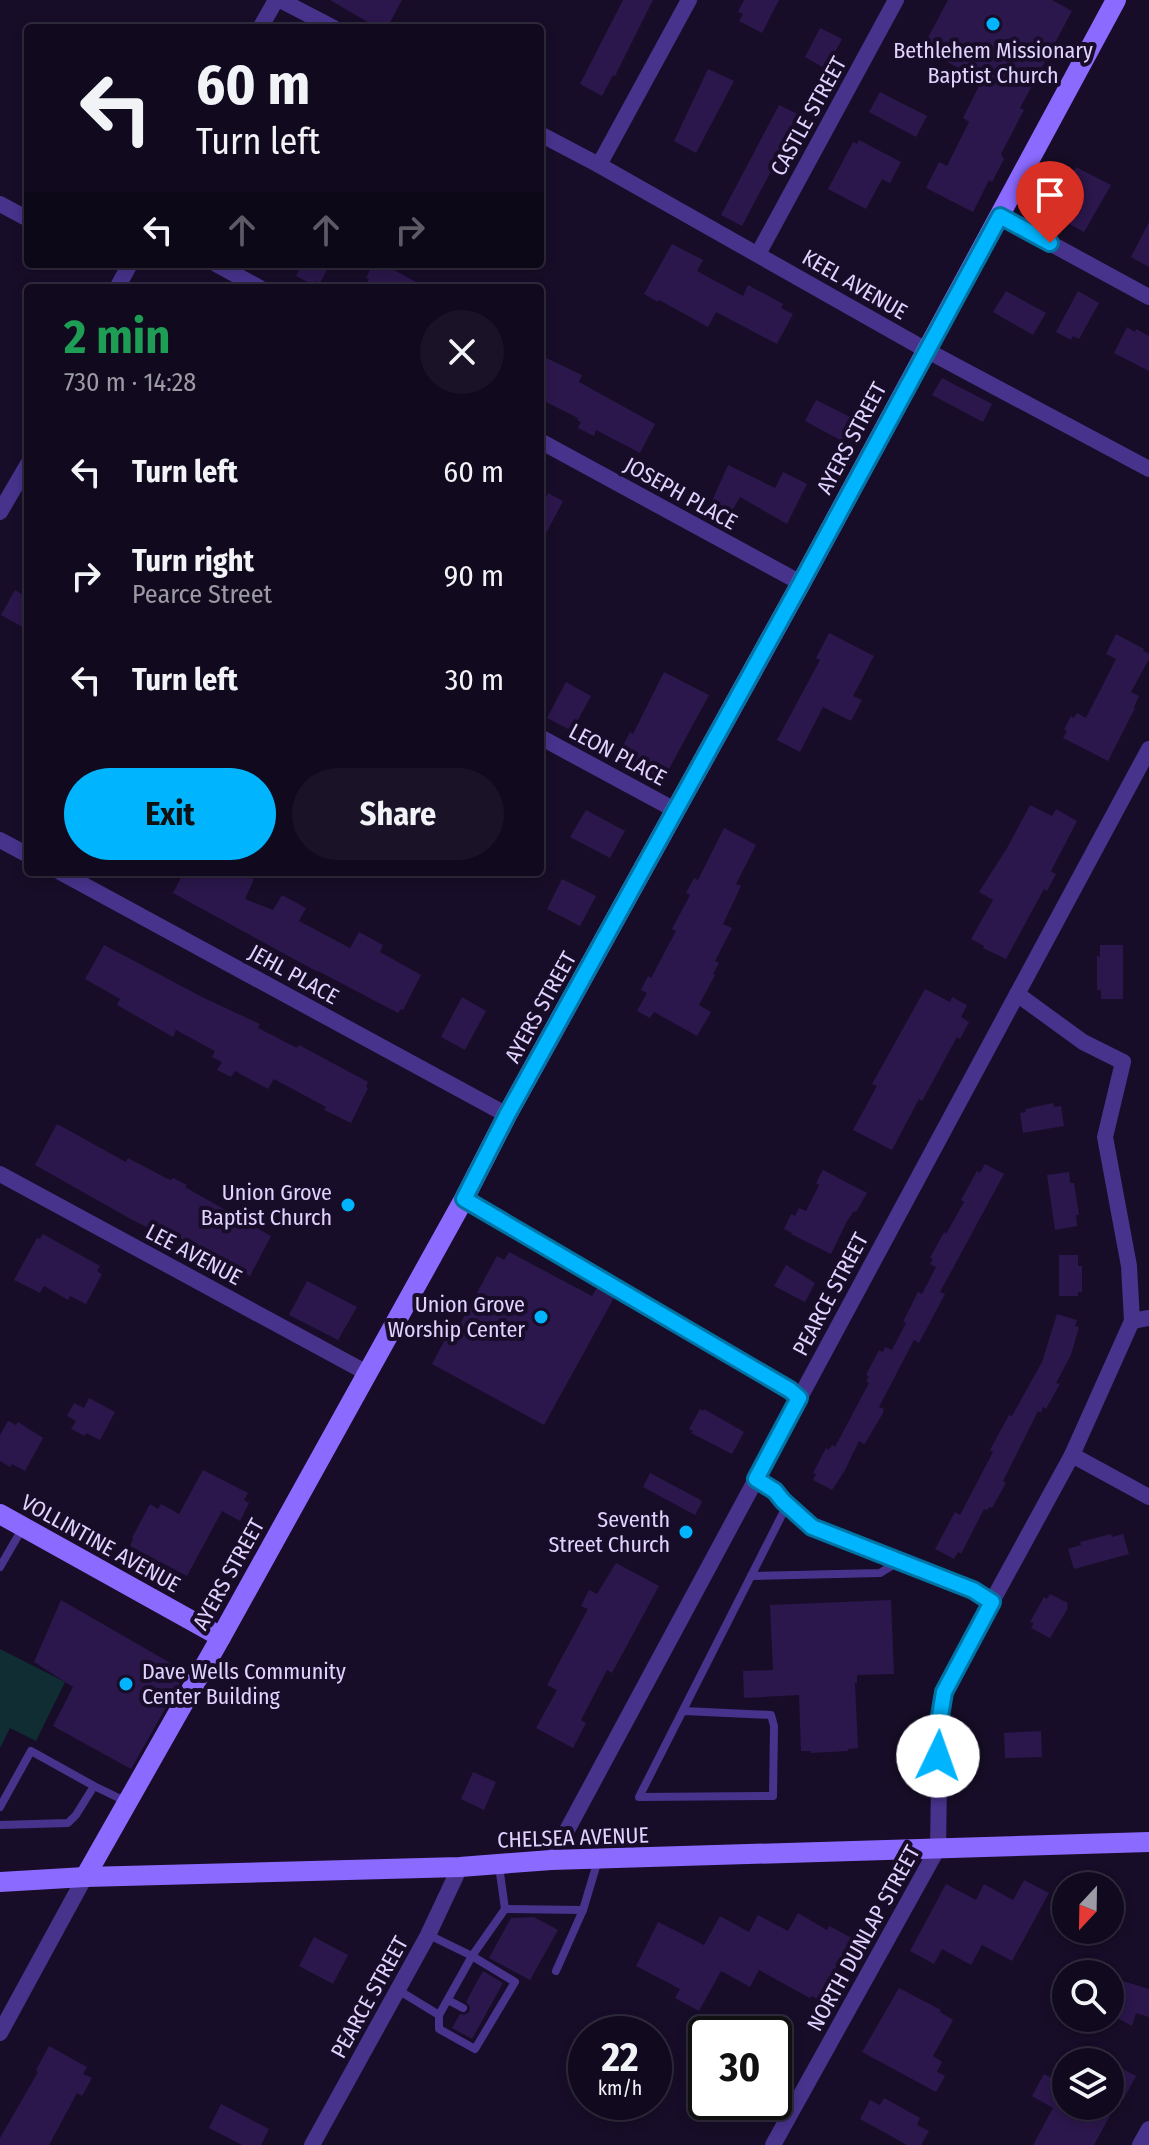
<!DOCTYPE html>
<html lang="en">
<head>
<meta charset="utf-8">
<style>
	:root { --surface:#110a1e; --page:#1a1327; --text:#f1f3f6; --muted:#9c9aa4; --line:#302b3c; --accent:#00b4fe }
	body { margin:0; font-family:"Fira Sans Condensed",sans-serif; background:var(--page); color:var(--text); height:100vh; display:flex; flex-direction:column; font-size:30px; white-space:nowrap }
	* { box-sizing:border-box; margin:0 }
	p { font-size:26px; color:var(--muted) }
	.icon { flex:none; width:44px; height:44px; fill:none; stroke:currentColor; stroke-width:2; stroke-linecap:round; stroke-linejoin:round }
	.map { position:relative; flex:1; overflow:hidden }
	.details { position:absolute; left:24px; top:284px; width:520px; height:592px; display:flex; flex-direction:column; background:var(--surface); border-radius:8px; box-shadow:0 4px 12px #0003,0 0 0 2px var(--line) }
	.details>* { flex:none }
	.guide { position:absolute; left:24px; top:24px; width:520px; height:244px; border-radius:8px; box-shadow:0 4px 12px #0003,0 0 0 2px var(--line); background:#110a1e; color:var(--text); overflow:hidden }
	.needle { width:52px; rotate:202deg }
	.controls { position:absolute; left:1052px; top:1872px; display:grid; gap:16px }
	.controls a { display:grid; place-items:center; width:72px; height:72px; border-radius:50%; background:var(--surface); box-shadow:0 4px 12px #0003,0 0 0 2px var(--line); font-size:40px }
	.speed { position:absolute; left:568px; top:2016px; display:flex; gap:16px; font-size:40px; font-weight:700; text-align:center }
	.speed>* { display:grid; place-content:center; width:104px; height:104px; border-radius:50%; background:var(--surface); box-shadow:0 4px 12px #0003,0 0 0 2px var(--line); line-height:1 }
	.speed small { font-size:20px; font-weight:400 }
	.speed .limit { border:4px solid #111; border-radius:12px; background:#fff; color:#111 }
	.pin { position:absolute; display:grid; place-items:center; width:68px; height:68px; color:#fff; margin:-82px -34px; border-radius:50% 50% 50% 0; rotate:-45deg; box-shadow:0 0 8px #0007 }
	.pin .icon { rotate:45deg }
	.me { position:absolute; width:88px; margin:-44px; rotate:3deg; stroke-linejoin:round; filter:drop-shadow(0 0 6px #0008) }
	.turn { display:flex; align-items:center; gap:28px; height:168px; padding:0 40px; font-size:36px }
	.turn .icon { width:104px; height:104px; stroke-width:2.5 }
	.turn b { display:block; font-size:56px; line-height:68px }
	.lanes { display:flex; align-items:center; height:76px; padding:0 40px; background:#0003; justify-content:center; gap:40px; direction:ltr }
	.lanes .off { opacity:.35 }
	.round { display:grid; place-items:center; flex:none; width:84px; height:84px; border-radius:42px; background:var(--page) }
	.summary { display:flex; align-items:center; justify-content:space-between; height:136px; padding:0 40px }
	h1 { font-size:48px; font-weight:700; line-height:60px; color:#1e9e55 }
	.cta { display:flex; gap:16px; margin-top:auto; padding:16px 40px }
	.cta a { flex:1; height:92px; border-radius:48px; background:var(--accent); color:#111; font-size:32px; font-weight:700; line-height:92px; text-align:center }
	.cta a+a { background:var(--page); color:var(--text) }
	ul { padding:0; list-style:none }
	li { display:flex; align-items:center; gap:24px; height:104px; padding:0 40px }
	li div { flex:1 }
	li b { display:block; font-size:30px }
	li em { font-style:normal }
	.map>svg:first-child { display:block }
	.green { fill:#0f2d32 }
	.building { fill:#2b174b }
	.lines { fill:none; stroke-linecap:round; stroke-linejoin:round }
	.lane { stroke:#47338c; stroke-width:8 }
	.street { stroke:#47338c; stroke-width:16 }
	.secondary { stroke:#8b6aff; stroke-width:20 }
	.route-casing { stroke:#0075a5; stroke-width:20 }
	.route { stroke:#00b4fe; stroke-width:14 }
	.poi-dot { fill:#00b4fe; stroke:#170d28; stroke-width:3 }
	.labels { text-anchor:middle; stroke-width:8; stroke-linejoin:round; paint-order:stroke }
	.poi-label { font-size:22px; fill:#e1d3ff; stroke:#170d28; text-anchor:end }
	.street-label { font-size:22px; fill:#e1d3ff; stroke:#170d28 }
</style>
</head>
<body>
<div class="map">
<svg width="1149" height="2145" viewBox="0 0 1149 2145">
	<rect width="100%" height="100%" fill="#170d28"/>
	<!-- green -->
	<polygon class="green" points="0,1649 65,1682 36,1741 10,1728 0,1748"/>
	<!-- building -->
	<g class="building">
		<polygon points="330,0 402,0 387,28 378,28"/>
		<polygon points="623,0 653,0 615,76 613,75 602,96 580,84"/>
		<polygon points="744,0 779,0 762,33 739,21 743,14 738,12"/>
		<polygon points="948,0 1052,0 1072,11 1020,108 1024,110 1001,154 1004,159 992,182 989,180 973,212 926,188 939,162 947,166 969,122 963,118 982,80 922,49"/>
		<polygon points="820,28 842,39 826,69 805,57"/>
		<polygon points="708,69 734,81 696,153 674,141"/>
		<polygon points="880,92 927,116 916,137 869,112"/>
		<polygon points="779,105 802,116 783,152 790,155 778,177 770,173 742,226 721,215"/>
		<polygon points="859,140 901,162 890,183 882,179 866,209 828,189 853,142 857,144"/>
		<polygon points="1076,167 1111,185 1084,232 1049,213 1060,192 1062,193"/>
		<polygon points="1149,222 1149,267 1131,257"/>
		<polygon points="672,244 703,260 697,271 743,296 748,285 783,304 781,308 793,314 777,344 716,312 708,327 659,300 658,302 644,294"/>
		<polygon points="287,264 330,264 320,283 316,281 314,285 296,276 299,271"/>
		<polygon points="373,264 383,264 427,288 364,288 369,279 366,278"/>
		<polygon points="1006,291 1046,313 1033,335 993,312"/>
		<polygon points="1078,291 1099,303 1079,339 1073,336 1071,340 1056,332"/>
		<polygon points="1127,327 1135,332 1136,329 1149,336 1149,371 1114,353"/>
		<polygon points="540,355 582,375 579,382 655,424 640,453 596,430 594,436 578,428 581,422 577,420 578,418 540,399"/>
		<polygon points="942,378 992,404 983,422 932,395"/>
		<polygon points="816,400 856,420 855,422 860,425 851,443 846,440 844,442 805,421"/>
		<polygon points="728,465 775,488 783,472 807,484 787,524 740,497 732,511 712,501"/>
		<polygon points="548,493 563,501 540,545 540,494 546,497"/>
		<polygon points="15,590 28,598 28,630 1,615"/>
		<polygon points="829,633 874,656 853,696 862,700 851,721 823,707 800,752 777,740 820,660 816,658"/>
		<polygon points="1116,634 1144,649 1143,651 1149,654 1149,659 1131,692 1139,696 1134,707 1135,708 1108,761 1063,738 1067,731 1064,730 1071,716 1074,718 1077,713 1086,718 1116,659 1106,654"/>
		<polygon points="664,672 709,695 663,780 618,756 630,732 633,734"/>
		<polygon points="566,682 591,696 572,731 547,718"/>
		<polygon points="1030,805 1052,816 1056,809 1077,821 1051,871 1056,874 1047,891 1044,889 1006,959 983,948 984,946 971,939 993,900 979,892 1007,848"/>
		<polygon points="586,810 625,831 610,858 570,837"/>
		<polygon points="724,828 756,845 736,884 741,886 723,924 732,928 715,961 719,963 713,974 715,975 699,1005 711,1012 697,1036 654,1012 650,1018 637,1011 647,993 641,990 648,976 651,978 676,931 672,929 690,895 686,893 694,878 698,880"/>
		<polygon points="184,872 240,872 254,879 245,899 273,910 282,895 306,908 299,921 350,948 359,932 383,945 380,952 421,975 403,1010 401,1009 398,1013 320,972 316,971 173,893"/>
		<polygon points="562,879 596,896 580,926 547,909"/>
		<polygon points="104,945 204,998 260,1024 258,1028 297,1048 299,1045 368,1082 366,1087 368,1088 351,1123 324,1110 326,1107 274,1079 268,1089 235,1071 231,1077 217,1070 222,1062 212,1057 215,1051 176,1030 173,1037 117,1005 120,999 85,979"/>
		<polygon points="1100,945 1123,945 1123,999 1101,999 1101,990 1097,990 1097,956 1100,957"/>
		<polygon points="925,989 950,1002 952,997 967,1005 961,1017 969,1022 960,1039 957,1037 922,1101 919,1099 892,1150 853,1130 877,1086 872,1084"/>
		<polygon points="462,997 486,1011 465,1050 441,1037"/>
		<polygon points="1053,1103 1054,1107 1061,1106 1064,1126 1023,1133 1020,1113 1026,1112 1025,1109"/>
		<polygon points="57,1124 126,1162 128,1158 166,1178 171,1180 173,1178 187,1185 185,1187 271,1236 250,1276 216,1258 213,1263 200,1257 204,1251 156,1225 153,1230 136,1222 35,1165"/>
		<polygon points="985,1164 1004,1174 940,1292 945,1294 919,1343 914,1340 879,1407 884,1409 883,1413 866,1442 864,1444 859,1441 845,1470 832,1490 813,1480 816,1474 813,1473 826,1448 829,1450 832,1445 835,1447 869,1383 866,1381 869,1376 866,1375 879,1350 883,1352 885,1347 892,1350 906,1323 903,1322 918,1292 922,1294 936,1267 930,1264 933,1259 930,1258 944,1232 946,1234 964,1202 961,1200 977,1171 980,1173"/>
		<polygon points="823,1170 867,1193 856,1212 854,1211 847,1221 831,1254 791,1234 792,1233 784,1229 791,1214 795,1216 799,1208 806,1211 819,1185 816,1183"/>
		<polygon points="1069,1172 1070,1183 1074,1183 1079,1215 1076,1215 1077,1226 1055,1230 1047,1175"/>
		<polygon points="43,1234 100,1266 97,1271 102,1274 86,1304 70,1296 68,1300 44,1286 40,1293 14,1280 37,1238 40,1239"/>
		<polygon points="509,1252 592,1296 598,1286 615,1296 544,1425 432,1364 455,1321 460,1324 497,1256 504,1260"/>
		<polygon points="1059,1255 1078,1255 1078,1266 1082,1266 1082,1292 1078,1292 1078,1296 1059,1296"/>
		<polygon points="786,1265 815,1283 805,1302 774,1286"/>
		<polygon points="307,1281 357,1307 338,1340 289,1315"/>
		<polygon points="1057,1314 1077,1320 1075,1326 1079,1327 1071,1355 1056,1383 1060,1384 1046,1409 1043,1407 1041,1413 1038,1411 1003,1481 1006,1483 992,1508 989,1507 988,1510 984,1509 961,1554 958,1552 954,1559 935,1549 955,1512 960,1515 993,1452 990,1450 1009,1415 1012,1416 1042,1362"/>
		<polygon points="89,1398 115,1412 100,1440 86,1433 85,1436 71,1429 76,1421 67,1416 74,1403 84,1408"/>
		<polygon points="700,1409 703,1411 704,1409 744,1432 732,1454 691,1433 693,1431 689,1429"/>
		<polygon points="8,1421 16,1425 18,1422 43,1438 25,1471 12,1464 10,1467 0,1461 0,1435"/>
		<polygon points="203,1470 248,1493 244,1500 249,1503 240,1521 222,1511 187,1576 130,1546 133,1539 132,1538 150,1504 158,1509 161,1504 179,1514"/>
		<polygon points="650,1473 699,1499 702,1502 695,1515 643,1487"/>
		<polygon points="1111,1534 1112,1537 1123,1534 1129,1554 1074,1569 1068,1549 1081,1545 1080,1542"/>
		<polygon points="616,1563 659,1586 612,1673 607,1670 581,1720 586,1723 573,1748 536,1728 557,1690 547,1685 588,1609 581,1606 589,1590 597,1594"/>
		<polygon points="1050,1594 1068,1603 1067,1607 1068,1608 1050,1638 1031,1628 1034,1623 1030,1622 1044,1597 1047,1599"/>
		<polygon points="61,1600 186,1672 131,1769 53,1726 73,1687 34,1662"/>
		<polygon points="891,1600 894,1674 857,1675 857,1683 855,1683 858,1748 848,1749 848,1751 811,1753 811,1751 801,1751 799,1695 744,1698 743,1671 773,1670 770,1605"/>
		<polygon points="1041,1731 1042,1757 1005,1758 1004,1733"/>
		<polygon points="473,1772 496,1782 484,1810 461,1799"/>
		<polygon points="1024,1880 1049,1893 1012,1961 982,1945 971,1965 942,1949 934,1964 910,1951 946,1884 976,1900 984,1884 1013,1900"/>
		<polygon points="798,1913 827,1930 829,1926 852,1938 818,2000 812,1996 810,1998 759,1970 750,1987 721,1971 699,2011 675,1998 680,1989 636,1966 658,1922 704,1945 720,1916 749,1932 758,1915 788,1931"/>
		<polygon points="534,1917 558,1930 530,1980 489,1958 511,1918"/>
		<polygon points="314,1937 348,1955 333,1984 299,1966"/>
		<polygon points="483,1971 503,1983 472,2039 452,2028 460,2014 464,2015 469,2012 470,2007 466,2002"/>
		<polygon points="1113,1978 1149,1989 1149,2017 1136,2013 1132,2026 1110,2014 1110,1987"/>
		<polygon points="899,1988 941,2010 940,2012 953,2020 933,2056 942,2062 937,2072 945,2076 936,2092 862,2052"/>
		<polygon points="49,2046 87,2067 83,2074 92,2078 82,2096 77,2093 49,2145 0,2145 0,2138 38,2072 36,2070"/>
		<polygon points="1110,2062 1136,2076 1123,2100 1110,2093"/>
		<polygon points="1044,2074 1066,2086 1066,2106 1115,2106 1094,2145 1033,2145 1053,2108 1032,2096"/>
		<polygon points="884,2098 920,2118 917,2125 929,2131 921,2145 907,2145 860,2119 870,2100 880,2105"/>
		<polygon points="221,2104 269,2129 261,2145 242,2145 209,2128"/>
	</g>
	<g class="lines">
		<!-- lane -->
		<g class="lane">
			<polyline points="466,1201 790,1390 799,1398"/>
			<polyline points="756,1479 775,1491 783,1501 812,1527 973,1590 992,1602"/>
			<polyline points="0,1567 22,1529"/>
			<polyline points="751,1576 880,1573 898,1562"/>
			<polyline points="684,1711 771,1715 774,1726 773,1796 639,1797 787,1505"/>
			<polyline points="0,1807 31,1751 94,1786"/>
			<polyline points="0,1825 68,1823 76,1815 94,1786 127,1802"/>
			<polyline points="499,1866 505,1909"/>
			<polyline points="429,1935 472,1956 505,1909 583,1910"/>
			<polyline points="556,1971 583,1910 598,1860"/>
			<polyline points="398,1990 439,2015 472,1956 515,1982 475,2049 439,2029 439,2015"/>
			<polyline points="448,2000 463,2008"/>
		</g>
		<!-- street -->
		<g class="street">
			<polyline points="280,0 334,28"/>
			<polyline points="260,28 276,0"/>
			<polyline points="540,134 599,165 926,350 1149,469"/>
			<polyline points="599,165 689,0"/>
			<polyline points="0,204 28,219"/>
			<polyline points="1000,216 1149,297"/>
			<polyline points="758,254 896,0"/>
			<polyline points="216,264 260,288"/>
			<polyline points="117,288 130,264"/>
			<polyline points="540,441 801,583"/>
			<polyline points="0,512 28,464"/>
			<polyline points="540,737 675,810"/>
			<polyline points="0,840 28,855"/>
			<polyline points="60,872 507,1115"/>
			<polyline points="1017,994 1083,1042 1123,1062 1105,1137 1129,1266 1132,1321"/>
			<polyline points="0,1174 367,1373"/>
			<polyline points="1072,1455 1149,1497"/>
			<polyline points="551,1860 1149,749"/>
			<polyline points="0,2033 85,1877"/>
			<polyline points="312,2145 428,1935 460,1867"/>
			<polyline points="773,2145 938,1848 940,1716 944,1692 954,1671 1072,1455 1132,1321 1149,1318"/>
			<polyline points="1140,2145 1149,2129"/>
		</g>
		<!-- secondary -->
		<g class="secondary">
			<polyline points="0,1514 221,1637"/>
			<polyline points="85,1877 221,1637 464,1199 507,1115 801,583 1116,0"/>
			<polyline points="0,1882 85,1877 460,1867 551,1860 1149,1842"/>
		</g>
	</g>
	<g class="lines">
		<!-- route casing -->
		<g class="route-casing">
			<polyline id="route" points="938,1756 940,1716 944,1692 992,1602 973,1590 812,1527 783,1501 775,1491 756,1479 799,1398 790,1390 464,1199 507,1115 801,583 1000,216 1050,243"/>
		</g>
		<!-- route -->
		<use href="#route" class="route"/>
	</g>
	<!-- markers -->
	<g class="poi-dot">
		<circle cx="993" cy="24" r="8"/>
		<circle cx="348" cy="1205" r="8"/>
		<circle cx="541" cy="1317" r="8"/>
		<circle cx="686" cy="1532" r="8"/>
		<circle cx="126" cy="1684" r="8"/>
	</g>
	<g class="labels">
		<!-- poi labels -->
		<g class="poi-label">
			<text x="993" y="58" text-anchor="middle">Bethlehem Missionary<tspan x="993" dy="25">Baptist Church</tspan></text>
			<text x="332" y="1200">Union Grove<tspan x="332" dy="25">Baptist Church</tspan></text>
			<text x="525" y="1312">Union Grove<tspan x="525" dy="25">Worship Center</tspan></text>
			<text x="670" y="1527">Seventh<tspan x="670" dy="25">Street Church</tspan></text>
			<text x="142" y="1679" text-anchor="start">Dave Wells Community<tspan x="142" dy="25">Center Building</tspan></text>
		</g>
		<!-- street labels -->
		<g class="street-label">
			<text transform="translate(808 116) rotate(-61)" y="8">CASTLE STREET</text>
			<text transform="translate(855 284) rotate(30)" y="8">KEEL AVENUE</text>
			<text transform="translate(851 438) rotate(-62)" y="8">AYERS STREET</text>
			<text transform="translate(681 493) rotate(29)" y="8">JOSEPH PLACE</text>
			<text transform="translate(618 754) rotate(28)" y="8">LEON PLACE</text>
			<text transform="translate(294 974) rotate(29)" y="8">JEHL PLACE</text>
			<text transform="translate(540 1007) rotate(-61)" y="8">AYERS STREET</text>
			<text transform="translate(194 1254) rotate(28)" y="8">LEE AVENUE</text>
			<text transform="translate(830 1294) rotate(-62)" y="8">PEARCE STREET</text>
			<text transform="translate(101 1543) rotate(29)" y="8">VOLLINTINE AVENUE</text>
			<text transform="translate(228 1574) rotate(-61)" y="8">AYERS STREET</text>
			<text transform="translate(573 1837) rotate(-2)" y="8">CHELSEA AVENUE</text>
			<text transform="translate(863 1938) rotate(-61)" y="8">NORTH DUNLAP STREET</text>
			<text transform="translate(369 1997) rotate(-61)" y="8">PEARCE STREET</text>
		</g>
	</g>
</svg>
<div class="controls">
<a><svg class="needle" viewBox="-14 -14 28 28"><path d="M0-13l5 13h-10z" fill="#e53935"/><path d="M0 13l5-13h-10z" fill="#9c9aa4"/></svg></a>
<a><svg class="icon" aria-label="search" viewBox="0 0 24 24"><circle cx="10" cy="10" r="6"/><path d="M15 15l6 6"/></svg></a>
<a><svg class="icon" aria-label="layers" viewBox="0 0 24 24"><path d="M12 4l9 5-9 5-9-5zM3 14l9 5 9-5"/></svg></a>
</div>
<div class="speed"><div>22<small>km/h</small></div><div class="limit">30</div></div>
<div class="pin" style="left:1050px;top:243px;background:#d93025"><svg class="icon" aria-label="arrive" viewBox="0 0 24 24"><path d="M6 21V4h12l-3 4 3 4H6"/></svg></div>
<svg class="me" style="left:938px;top:1756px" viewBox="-20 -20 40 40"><circle r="19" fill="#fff"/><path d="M0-13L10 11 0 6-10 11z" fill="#00b4fe"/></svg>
<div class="guide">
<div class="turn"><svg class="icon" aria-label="left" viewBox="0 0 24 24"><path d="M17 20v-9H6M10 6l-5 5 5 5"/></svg><div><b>60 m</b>Turn left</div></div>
<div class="lanes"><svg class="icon" aria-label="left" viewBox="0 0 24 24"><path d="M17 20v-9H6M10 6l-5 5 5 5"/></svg><svg class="icon off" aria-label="ahead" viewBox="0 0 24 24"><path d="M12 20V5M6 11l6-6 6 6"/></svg><svg class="icon off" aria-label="ahead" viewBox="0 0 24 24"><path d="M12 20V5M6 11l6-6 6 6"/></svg><svg class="icon off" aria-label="right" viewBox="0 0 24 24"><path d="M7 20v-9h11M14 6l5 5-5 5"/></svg></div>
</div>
<section class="details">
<div class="summary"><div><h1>2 min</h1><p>730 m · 14:28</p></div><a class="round"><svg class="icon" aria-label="close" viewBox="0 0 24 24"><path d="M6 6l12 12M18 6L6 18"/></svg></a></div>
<ul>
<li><svg class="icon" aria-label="left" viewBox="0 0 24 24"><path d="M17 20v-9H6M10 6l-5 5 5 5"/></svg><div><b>Turn left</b></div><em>60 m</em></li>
<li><svg class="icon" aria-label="right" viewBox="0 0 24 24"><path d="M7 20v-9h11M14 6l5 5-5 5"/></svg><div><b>Turn right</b><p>Pearce Street</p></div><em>90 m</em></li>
<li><svg class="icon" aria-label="left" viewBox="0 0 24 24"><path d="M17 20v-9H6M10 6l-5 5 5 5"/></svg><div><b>Turn left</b></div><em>30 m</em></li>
</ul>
<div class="cta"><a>Exit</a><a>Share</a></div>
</section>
</div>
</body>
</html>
